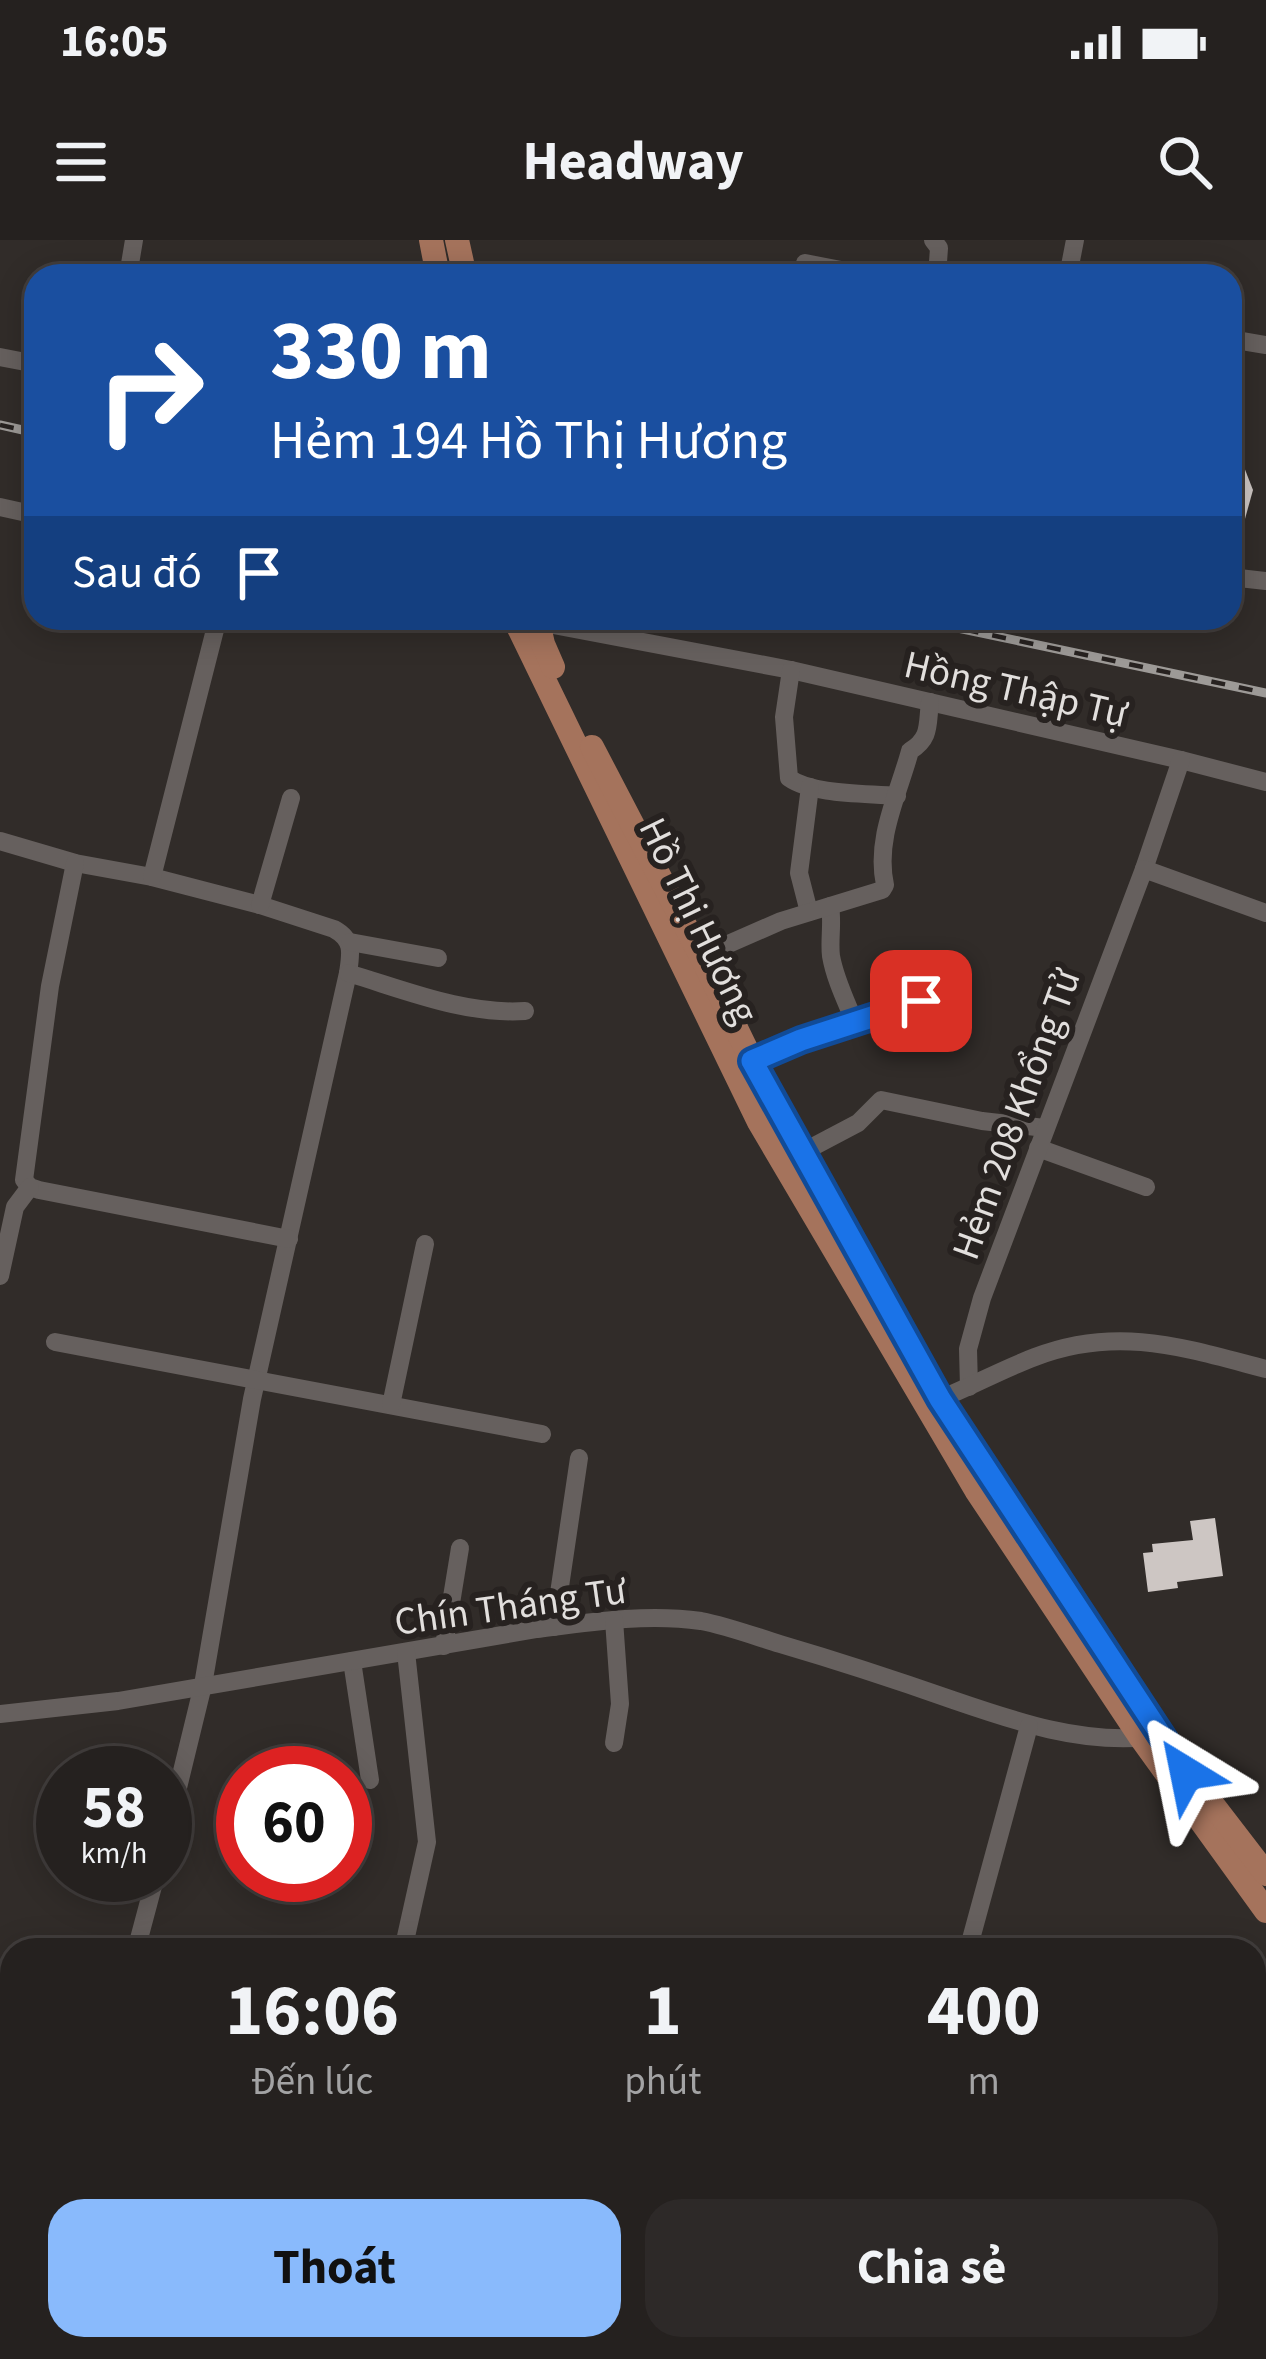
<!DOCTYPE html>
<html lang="vi">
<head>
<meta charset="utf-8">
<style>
	:root { --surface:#25211f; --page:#2d2928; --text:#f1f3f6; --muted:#a3a3a4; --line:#423e3d; --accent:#89bafc }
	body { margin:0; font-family:"Source Sans 3",sans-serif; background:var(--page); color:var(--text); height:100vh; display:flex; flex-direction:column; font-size:45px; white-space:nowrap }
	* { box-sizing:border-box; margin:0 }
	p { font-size:39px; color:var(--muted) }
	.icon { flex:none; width:66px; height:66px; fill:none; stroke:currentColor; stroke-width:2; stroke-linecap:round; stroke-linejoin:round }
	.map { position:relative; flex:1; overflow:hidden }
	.panel { position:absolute; left:0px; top:1698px; width:1266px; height:423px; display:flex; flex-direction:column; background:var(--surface); border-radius:36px 36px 0 0; box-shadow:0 6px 30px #0003,0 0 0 3px var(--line) }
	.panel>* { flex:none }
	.hud { position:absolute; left:24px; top:24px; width:1218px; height:366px; border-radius:36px; box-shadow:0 6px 30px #0003,0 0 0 3px var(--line); background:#1a4fa0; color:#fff; overflow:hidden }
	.speed { position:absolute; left:36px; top:1506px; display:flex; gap:24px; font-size:60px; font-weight:700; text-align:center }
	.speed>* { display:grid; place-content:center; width:156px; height:156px; border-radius:50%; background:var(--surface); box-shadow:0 6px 30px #0003,0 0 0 3px var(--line); line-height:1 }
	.speed small { font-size:30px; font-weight:400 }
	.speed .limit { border:18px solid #d22; background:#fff; color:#111 }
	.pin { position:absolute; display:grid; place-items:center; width:102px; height:102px; color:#fff; margin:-51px; border-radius:24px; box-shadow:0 6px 18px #0006 }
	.me { position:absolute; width:132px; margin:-66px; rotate:325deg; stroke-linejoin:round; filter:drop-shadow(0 0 9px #0008) }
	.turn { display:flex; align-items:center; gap:42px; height:252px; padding:0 48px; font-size:54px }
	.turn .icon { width:156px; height:156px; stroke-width:2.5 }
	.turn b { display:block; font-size:84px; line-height:102px }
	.then { display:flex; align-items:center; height:114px; padding:0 48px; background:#0003; gap:24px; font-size:45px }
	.eta { display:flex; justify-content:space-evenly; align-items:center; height:204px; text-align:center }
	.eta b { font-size:72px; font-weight:700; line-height:84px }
	.cta { display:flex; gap:24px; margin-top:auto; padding:24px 48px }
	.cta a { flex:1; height:138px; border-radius:36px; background:var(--accent); color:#111; font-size:48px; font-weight:700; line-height:138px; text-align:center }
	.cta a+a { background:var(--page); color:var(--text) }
	.status { display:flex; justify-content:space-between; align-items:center; height:84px; padding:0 60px; background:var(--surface); direction:ltr }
	.status svg { height:33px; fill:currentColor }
	header { display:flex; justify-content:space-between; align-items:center; height:156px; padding:0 48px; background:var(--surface); font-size:54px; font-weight:700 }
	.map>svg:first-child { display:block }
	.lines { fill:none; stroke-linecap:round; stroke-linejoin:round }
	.stream { stroke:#230a01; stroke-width:4.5 }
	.building { fill:#cdc6c3 }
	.minor { stroke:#66605e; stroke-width:18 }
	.major { stroke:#a5735c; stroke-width:24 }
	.rail-casing { stroke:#9d9a97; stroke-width:9 }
	.rail { stroke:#272220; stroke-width:4.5; stroke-dasharray:14; stroke-linecap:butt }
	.route-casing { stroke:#114b97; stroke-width:30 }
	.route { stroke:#1a73e8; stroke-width:21 }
	.labels { text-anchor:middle; stroke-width:12; stroke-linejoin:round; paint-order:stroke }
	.street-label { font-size:39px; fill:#e2dfdd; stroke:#272220 }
</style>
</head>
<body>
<div class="status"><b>16:05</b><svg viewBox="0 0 49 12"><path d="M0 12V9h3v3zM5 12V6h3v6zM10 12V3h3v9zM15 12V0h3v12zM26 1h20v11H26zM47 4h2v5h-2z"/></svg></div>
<header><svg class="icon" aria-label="menu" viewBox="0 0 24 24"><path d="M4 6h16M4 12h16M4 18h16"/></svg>Headway<svg class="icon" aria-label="search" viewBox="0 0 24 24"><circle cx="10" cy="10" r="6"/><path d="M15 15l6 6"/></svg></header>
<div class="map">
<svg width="1266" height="2119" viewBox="0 0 1266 2119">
	<rect width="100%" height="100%" fill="#312c29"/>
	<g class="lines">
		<!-- stream -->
		<g class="stream">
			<polyline points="1094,2109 1124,2119"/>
			<polyline points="519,2119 532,2109"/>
		</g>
	</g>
	<!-- building -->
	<g class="building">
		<polygon points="1230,223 1244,227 1253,250 1243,286 1230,281"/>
		<polygon points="1215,1278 1223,1336 1177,1342 1178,1348 1148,1352 1143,1313 1153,1312 1152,1304 1193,1300 1190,1281"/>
	</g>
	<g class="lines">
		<!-- minor -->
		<g class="minor">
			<polyline points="933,0 939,8 937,36"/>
			<polyline points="805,23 872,36"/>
			<polyline points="128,36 134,0"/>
			<polyline points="1068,36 1075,0"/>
			<polyline points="1230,99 1266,105"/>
			<polyline points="0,117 36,124"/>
			<polyline points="0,267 36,275"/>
			<polyline points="1230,337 1266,341"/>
			<polyline points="527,380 791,430 1181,520 1266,542"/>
			<path d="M791,430l-7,47 5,61c24,17 78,15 108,18"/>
			<path d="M0,601l75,22 77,14 108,28 74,24c20,11 17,24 14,44l-96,426 -49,286 -38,156"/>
			<polyline points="75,623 50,746 24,940 30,947 39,950 289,999"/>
			<polyline points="1144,629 1181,520"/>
			<polyline points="152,637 218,378"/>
			<polyline points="260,665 291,558"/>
			<path d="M830,666c3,17 -1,34 1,50 4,23 15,45 24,67"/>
			<polyline points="809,672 799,633 810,547"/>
			<polyline points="350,702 438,718"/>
			<path d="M701,716l80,-35 101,-31 3,-5c-10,-46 13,-90 25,-134 21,-13 17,-26 20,-49"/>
			<path d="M348,733c57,17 117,42 177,38"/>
			<polyline points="752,821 801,800 955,750"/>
			<polyline points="1038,908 1146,947"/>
			<polyline points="803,912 858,883 881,860 982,881 1045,888"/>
			<polyline points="0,1036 15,967 30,947"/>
			<polyline points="55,1102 542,1194"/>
			<polyline points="969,1147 968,1109 982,1058 1144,629 1266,673"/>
			<path d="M940,1159c32,-13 63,-30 95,-42 83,-32 150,-9 231,12"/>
			<polyline points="391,1165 425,1004"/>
			<polyline points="554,1387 579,1218"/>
			<polyline points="444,1406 460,1308"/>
			<polyline points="352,1421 370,1540"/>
			<path d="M0,1474l118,-13 419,-72c53,-7 110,-16 164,-8 26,5 53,15 79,23 58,17 116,36 173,56 64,22 128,44 196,37"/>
			<polyline points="614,1503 620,1464 614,1380"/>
			<polyline points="136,1710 156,1635"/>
			<polyline points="403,1710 427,1602 406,1412"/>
			<polyline points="968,1710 1029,1486"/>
			<polyline points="0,1923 12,1901"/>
			<polyline points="1256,2066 1266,2034"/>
			<polyline points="39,2119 45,2109"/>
			<polyline points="624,2119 628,2109"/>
			<polyline points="747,2119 752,2109"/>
		</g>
		<!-- major -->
		<g class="major">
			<polyline points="431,0 438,36"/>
			<polyline points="457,0 465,36"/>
			<polyline points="514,378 759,882 976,1250 1141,1498 1266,1671"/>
			<polyline points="537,378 543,404 553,427"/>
			<polyline points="592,507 701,716 752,821 940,1159 1160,1496 1266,1634"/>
		</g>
		<!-- rail casing -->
		<g class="rail-casing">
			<g id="rail">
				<polyline points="0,185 36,193"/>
				<polyline points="910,378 1266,453"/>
			</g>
		</g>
		<!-- rail -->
		<use href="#rail" class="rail"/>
	</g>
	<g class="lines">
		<!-- route casing -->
		<g class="route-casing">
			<polyline id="route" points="921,761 801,800 752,821 940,1159 1186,1533"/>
		</g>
		<!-- route -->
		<use href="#route" class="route"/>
	</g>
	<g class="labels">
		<!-- street labels -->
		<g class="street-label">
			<text transform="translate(1016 448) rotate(13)" y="14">Hồng Thập Tự</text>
			<text transform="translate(700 680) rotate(64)" y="14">Hồ Thị Hương</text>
			<text transform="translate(1015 874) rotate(-70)" y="14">Hẻm 208 Khổng Tử</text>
			<text transform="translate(510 1365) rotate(-8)" y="14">Chín Tháng Tư</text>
		</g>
	</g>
</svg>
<div class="speed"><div>58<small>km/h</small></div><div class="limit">60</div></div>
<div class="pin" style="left:921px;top:761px;background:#d93025"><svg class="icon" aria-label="arrive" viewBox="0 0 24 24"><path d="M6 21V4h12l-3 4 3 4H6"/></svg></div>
<svg class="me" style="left:1186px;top:1533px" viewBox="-20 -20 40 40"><path d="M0-17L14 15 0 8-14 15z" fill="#1a73e8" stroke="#fff" stroke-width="4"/></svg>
<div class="hud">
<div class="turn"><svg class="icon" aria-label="right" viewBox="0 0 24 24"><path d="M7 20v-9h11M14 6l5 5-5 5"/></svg><div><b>330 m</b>Hẻm 194 Hồ Thị Hương</div></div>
<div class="then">Sau đó<svg class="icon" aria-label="arrive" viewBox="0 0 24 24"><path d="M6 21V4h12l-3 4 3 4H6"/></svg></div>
</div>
<section class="panel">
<div class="eta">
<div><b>16:06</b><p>Đến lúc</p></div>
<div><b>1</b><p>phút</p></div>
<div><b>400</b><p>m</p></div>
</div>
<div class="cta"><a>Thoát</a><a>Chia sẻ</a></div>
</section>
</div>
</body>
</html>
